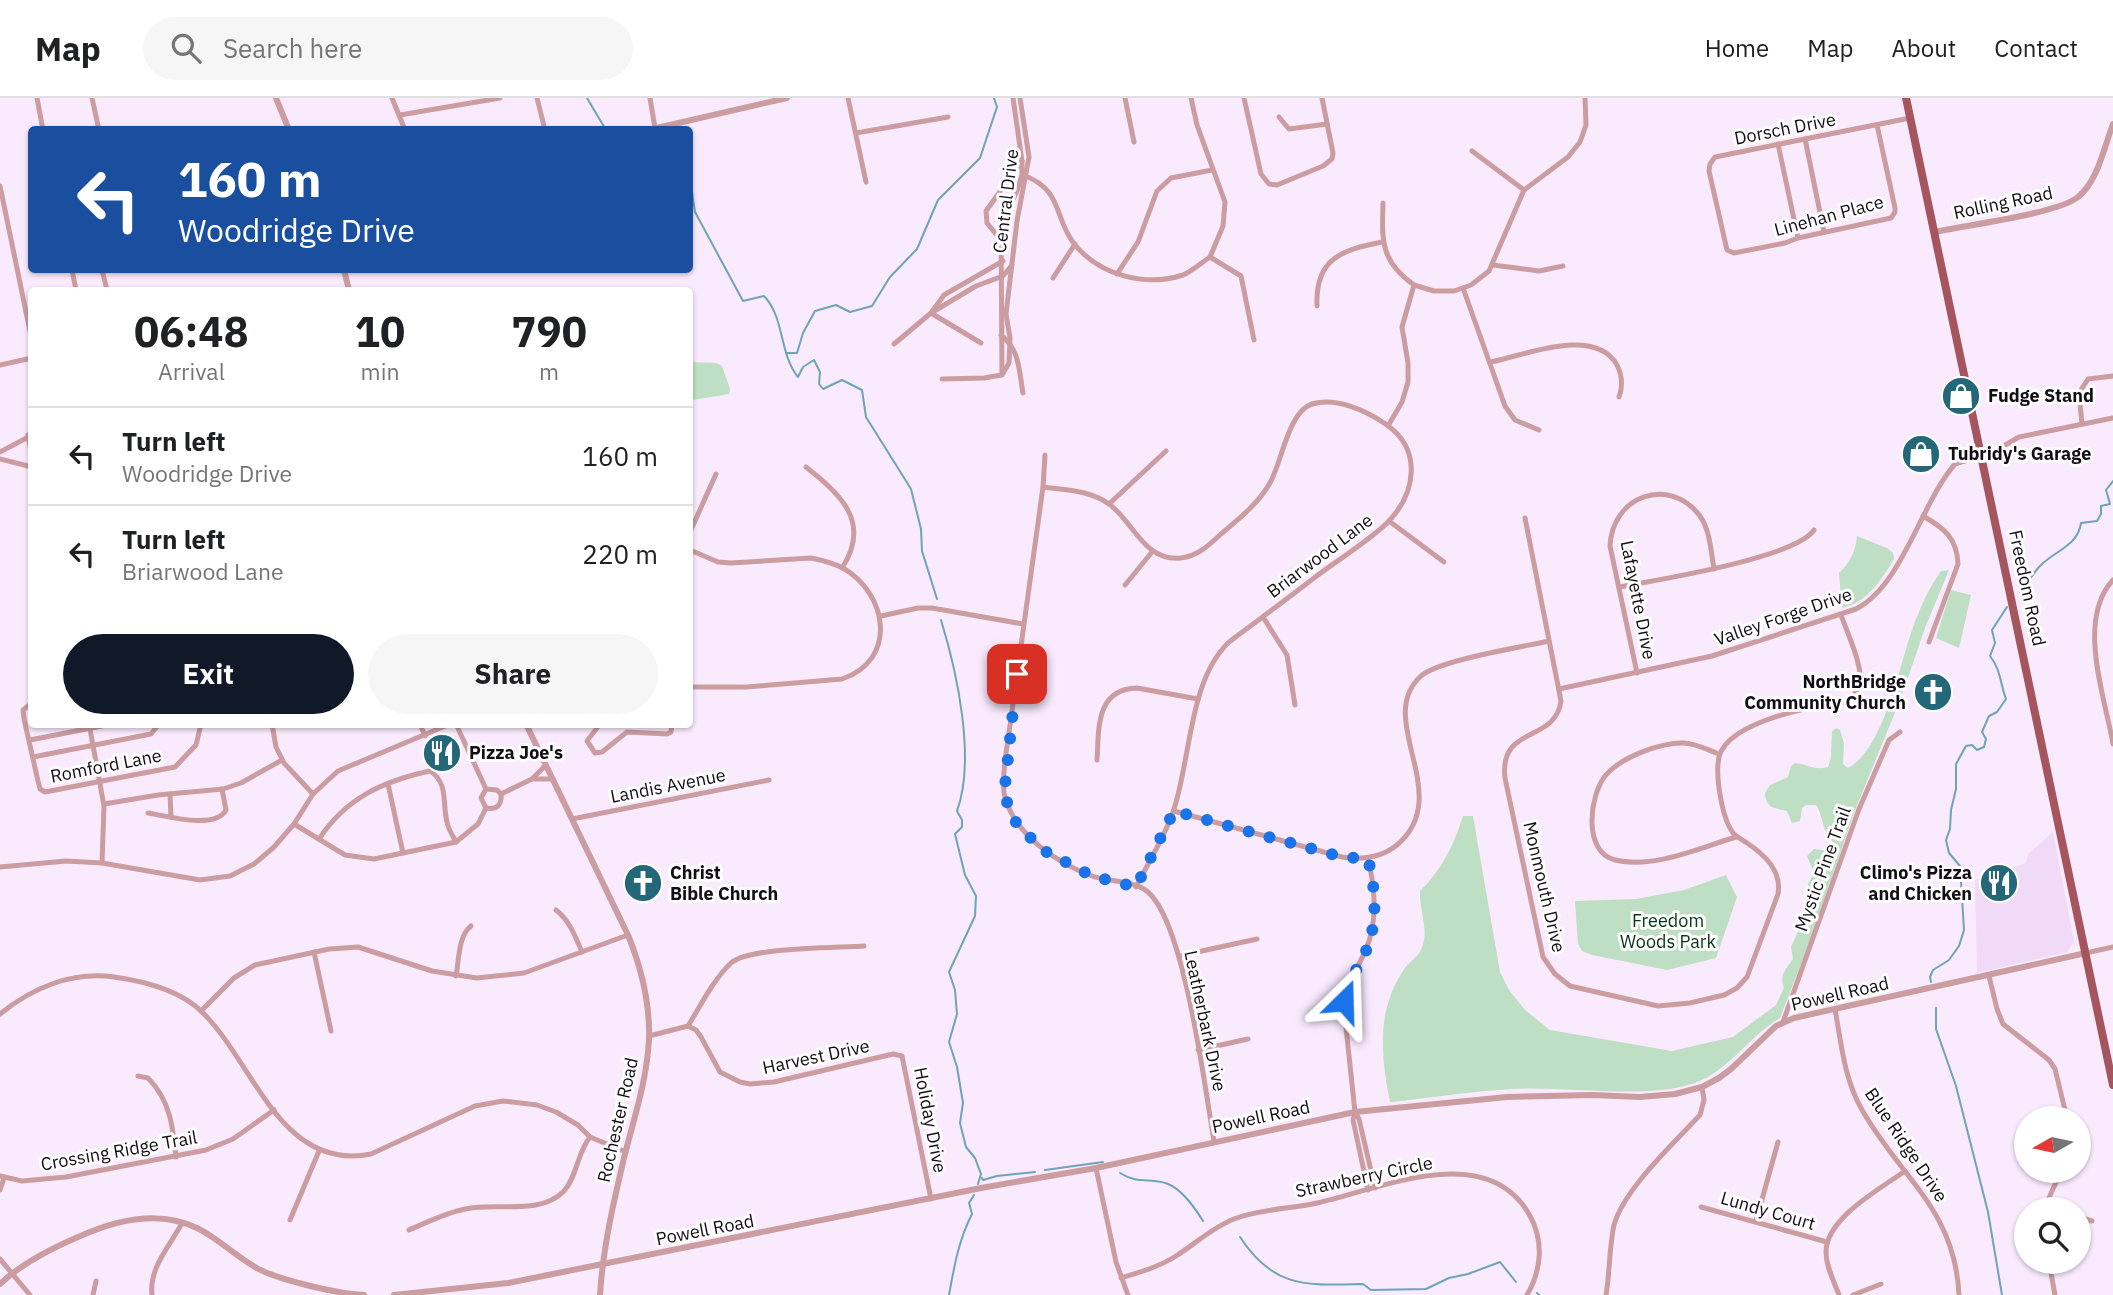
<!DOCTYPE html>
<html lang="en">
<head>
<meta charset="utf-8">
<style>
	:root { --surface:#fff; --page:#f6f6f6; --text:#202124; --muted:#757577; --line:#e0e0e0; --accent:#111827 }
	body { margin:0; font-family:"IBM Plex Sans",sans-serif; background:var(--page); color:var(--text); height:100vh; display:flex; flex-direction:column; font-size:26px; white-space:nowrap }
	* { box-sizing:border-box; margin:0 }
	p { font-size:23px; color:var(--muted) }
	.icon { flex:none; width:38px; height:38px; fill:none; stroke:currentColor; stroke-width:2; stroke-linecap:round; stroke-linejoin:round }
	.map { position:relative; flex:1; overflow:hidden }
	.side { position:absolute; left:28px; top:189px; width:665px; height:441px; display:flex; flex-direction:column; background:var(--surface); border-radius:7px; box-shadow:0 2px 5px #0004 }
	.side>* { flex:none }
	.hud { position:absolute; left:28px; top:28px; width:665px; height:147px; border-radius:7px; box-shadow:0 2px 5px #0004; background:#1a4fa0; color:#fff; overflow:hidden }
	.needle { width:46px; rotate:261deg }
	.tools { position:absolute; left:2014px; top:1008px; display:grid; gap:14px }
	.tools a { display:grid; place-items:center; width:77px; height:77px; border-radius:50%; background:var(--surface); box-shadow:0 2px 5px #0004; font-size:35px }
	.pin { position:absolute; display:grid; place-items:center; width:60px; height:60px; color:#fff; margin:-30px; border-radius:14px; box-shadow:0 4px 10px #0006 }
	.me { position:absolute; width:77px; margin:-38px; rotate:22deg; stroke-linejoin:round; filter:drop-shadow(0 0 5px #0008) }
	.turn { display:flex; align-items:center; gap:24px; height:147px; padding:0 35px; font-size:32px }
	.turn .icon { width:91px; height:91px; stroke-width:2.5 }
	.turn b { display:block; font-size:49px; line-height:60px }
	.eta { display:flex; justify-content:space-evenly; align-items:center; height:119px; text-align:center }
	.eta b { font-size:42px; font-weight:800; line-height:49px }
	.action { display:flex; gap:14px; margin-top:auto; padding:14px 35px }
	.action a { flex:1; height:80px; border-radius:42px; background:var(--accent); color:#fff; font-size:28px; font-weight:800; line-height:80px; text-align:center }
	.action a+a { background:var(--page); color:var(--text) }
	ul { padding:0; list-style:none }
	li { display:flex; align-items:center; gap:21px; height:98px; padding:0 35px; border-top:2px solid var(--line) }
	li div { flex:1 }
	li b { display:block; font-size:26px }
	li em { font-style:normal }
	header { display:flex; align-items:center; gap:42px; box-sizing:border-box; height:98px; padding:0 35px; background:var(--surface); border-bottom:2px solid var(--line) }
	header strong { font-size:33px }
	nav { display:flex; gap:38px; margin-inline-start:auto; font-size:24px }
	.search { width:490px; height:63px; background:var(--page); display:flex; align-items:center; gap:18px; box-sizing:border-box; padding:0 24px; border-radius:38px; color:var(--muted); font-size:26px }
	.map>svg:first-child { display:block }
	.built { fill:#f0daf8 }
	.green { fill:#bedfc3 }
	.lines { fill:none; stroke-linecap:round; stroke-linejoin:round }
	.stream { stroke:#6fa3b7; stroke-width:2 }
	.minor { stroke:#cb9da0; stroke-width:5 }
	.tertiary { stroke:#cb9da0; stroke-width:6 }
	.primary { stroke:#a4555d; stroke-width:8 }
	.route { stroke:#1a73e8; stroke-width:12; stroke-dasharray:0 21.6 }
	.labels { text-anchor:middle; stroke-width:6; stroke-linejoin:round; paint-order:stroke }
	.street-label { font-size:18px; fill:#120c14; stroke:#fdfdfd }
	.poi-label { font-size:18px; font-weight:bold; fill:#120c14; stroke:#fdfdfd; text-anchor:start }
	.park-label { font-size:18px; fill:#073617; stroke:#fdfdfd }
</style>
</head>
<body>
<header>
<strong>Map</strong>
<div class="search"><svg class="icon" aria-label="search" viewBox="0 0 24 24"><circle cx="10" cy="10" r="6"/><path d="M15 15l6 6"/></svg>Search here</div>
<nav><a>Home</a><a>Map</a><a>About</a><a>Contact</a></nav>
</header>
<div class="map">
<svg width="2113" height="1197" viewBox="0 0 2113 1197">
	<rect width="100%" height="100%" fill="#f9eafe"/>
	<!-- built -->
	<polygon class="built" points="2053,734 2074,844 2067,854 1977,875 1975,782 2026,765 2028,756"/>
	<!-- green -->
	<g class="green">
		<polygon points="690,264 716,265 722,268 730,291 729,296 693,302 691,300"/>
		<path d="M1857,438l30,12 6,5 1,6c-13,21 -26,43 -52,49l-3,-35c11,-10 17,-23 18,-37z"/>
		<path d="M1949,472l-24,58 -24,70 -46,112 -47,136 -28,72c-31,18 -50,52 -85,65 -49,17 -128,3 -182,6 -41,2 -82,9 -123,13 -9,-46 -14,-90 13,-131 4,-8 14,-13 18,-21 9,-19 -2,-39 -1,-59 22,-21 34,-47 43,-75h10l27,156 9,18 16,20 25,20 122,21 61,-14 43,-32 8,-17c-5,-13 2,-19 9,-29l-2,-12 11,-24 -1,-11 4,-1 5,-15 -2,-12 6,-11 -7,-17 7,-7 15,2 4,-3v-6c-12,-12 -9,-25 -17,-37h-10l-4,3 -2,13 -8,2 -5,-12c-12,-3 -22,-3 -22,-18l5,-8 18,-8 3,-11 4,-3c13,1 18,8 33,4l3,-10 1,-26 4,-3 4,2 4,13 -1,21 5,4c32,-17 48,-86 58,-119 8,-27 19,-56 35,-78z"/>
		<polygon points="1951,492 1971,497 1959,550 1936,540"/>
		<polygon points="1726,777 1737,799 1716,860 1667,872 1592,857 1582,853 1578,846 1575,803 1636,801 1684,792"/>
	</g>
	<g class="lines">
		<!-- stream -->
		<g class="stream">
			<polyline points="587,0 606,32"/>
			<path d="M690,92l2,2 3,20 48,89 21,-5c21,22 15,58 34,81l5,-10 11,-7 6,12 -1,12 4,5 19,-9 20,10 4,27 45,72 10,40 1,22 15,48"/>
			<polyline points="786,255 797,255 803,235 815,213 836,207 850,214 872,208 890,179 917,151 938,102 980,60 997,9 994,0"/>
			<path d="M2020,495c7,-8 12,-19 20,-27 14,-15 38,-20 41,-43l16,-2 4,-7v-8l9,-2 -4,-14 7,-9"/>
			<path d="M941,522c16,52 35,139 16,191l5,9v7l-7,7 10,41 11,21 -1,20 -26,56 6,18 2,24 -8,28 8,25 6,36 -3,20 6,24 9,11 6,16 -3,10"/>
			<path d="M1931,884l-1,-5 3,-7 16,-10 10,-14 5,-16 -4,-64 -11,-13 -3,-13 4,-11 1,-19 5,-21v-25l10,-18 6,-1 5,5 7,-3 2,-8 -4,-7 7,-16 8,-4 9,-13c-6,-16 -5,-29 -16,-43l5,-13 -3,-13 15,-23"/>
			<polyline points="1936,910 1936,931 1956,988 1988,1114 2002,1197"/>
			<polyline points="1045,1072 1103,1064"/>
			<path d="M1120,1075c19,12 31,4 48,11 15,6 27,24 35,37"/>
			<polyline points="982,1080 983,1082 997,1078 1035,1074"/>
			<path d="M1240,1139c34,52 66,48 123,47l8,6 55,-1 23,-11 19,-4 32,-12 16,20"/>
			<polyline points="1537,1195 1539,1197"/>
			<path d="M949,1197c5,-28 10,-56 23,-81l-3,-11 5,-8"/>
		</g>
		<!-- minor -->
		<g class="minor">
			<polyline points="37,0 43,32"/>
			<polyline points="92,0 99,32"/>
			<polyline points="392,0 405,32"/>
			<polyline points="537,0 545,32"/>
			<polyline points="650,0 655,30"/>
			<polyline points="848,0 866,84"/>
			<polyline points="1125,0 1134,44"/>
			<polyline points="1191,0 1197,27 1225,104 1223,128 1210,159"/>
			<polyline points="1244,0 1261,76 1269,86 1277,87 1323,68 1332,61 1333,55 1322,0"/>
			<polyline points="400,17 500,0"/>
			<polyline points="1279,19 1289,31 1327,26"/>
			<polyline points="1877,27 1895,110 1895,114 1891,120 1798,140 1785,145 1734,155 1727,152 1709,73 1710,66 1715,59 1910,20"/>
			<polyline points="856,35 948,19"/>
			<polyline points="1805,41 1824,134"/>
			<polyline points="1778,46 1798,140"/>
			<polyline points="1472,53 1524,92"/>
			<path d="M1023,77c41,15 30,43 52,70 26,31 71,42 108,30 9,-4 18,-12 27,-18"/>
			<polyline points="0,88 32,243"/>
			<path d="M1383,105c-1,37 -3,58 31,82"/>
			<polyline points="1000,141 987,125 986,113 1022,63"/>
			<polyline points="1210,159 1241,178 1254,242"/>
			<polyline points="1003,163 944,197 931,215 976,188 1003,178 1012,167"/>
			<polyline points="1493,167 1539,173 1563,168"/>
			<polyline points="72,172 76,192"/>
			<polyline points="102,172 107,192"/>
			<polyline points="1117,176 1138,144 1157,93 1171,80 1212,72"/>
			<polyline points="1053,180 1075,146"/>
			<polyline points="1463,190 1505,308 1515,322 1539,332"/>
			<path d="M1317,208c-2,-48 25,-56 65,-64"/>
			<path d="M1001,237c19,15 18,36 22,58"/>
			<polyline points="894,246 931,215 981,245"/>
			<path d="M1491,264c34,-7 104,-36 126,3 5,10 6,21 2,32"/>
			<polyline points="0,267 32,260"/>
			<polyline points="1002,275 1001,127 1017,93 1022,77 1022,63 1013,0"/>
			<polyline points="942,281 984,280 1002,277 1009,265 1010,240 1006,216 1017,123 1029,59 1020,0"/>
			<polyline points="2082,326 2079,295 2088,281 2113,278"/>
			<polyline points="1388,328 1402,304 1408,284 1408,265 1402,229 1414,187 1434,193 1454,193 1471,187 1489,173 1524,92 1568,59 1580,44 1586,27 1585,0"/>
			<polyline points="28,337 32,359"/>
			<polyline points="0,354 32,337"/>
			<path d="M1045,357l-2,32c-11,77 -22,154 -32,231 -2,18 -11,63 -6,79 10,38 52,66 87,79 17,6 42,4 56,16 37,32 57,198 66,249"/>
			<polyline points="0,361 32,369"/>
			<path d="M806,369c34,27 66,55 36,101"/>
			<path d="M1043,389c22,3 47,3 66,17 25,18 35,58 72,54 17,-2 28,-13 40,-24 19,-16 39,-32 50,-53 11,-21 18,-70 41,-77 25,-7 55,7 75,21 35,25 29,67 2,96 -16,17 -51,39 -71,54 -30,23 -59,45 -89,67 -40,38 -38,115 -55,167 -8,26 -25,52 -38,78"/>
			<polyline points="1109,406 1166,353"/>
			<path d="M1923,418c21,12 34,22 35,48l-29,78"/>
			<path d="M1525,420l36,183c-6,43 -62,23 -56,77l38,179 12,17 15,12 88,20 32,-3 34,-8 13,-7 10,-11 31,-83c4,-23 -13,-39 -31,-51 -4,-3 -9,-5 -13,-9 -12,-14 -19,-58 -15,-77 7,-28 63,-43 89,-49 14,-3 29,-1 41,-9 6,-4 10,-11 11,-18 2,-17 -13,-49 -19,-66"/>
			<polyline points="1389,423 1444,464"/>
			<polyline points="690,434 716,376"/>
			<path d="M690,452l28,12 13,1 80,-5c10,2 22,5 32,10 45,26 55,92 -1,111l-95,8h-57"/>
			<path d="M2113,482c-37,40 -8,117 0,164"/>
			<polyline points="1125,487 1152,454"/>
			<path d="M1619,489c38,-7 176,-29 195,-57"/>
			<polyline points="881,518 918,510 932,510 1023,526"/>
			<polyline points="1263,519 1287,557 1295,607"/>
			<path d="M1637,575l-27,-127c2,-50 59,-71 90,-30 10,14 11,36 14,53"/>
			<path d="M1559,591l153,-33 144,-47c46,-23 65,-106 99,-145l40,-13 24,-14 94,-19"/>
			<polyline points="32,605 23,612 24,621 38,683 40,691 45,694 175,669 196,647 201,626"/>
			<polyline points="272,626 276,649 284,665 313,696"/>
			<polyline points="420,626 425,638"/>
			<polyline points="456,626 486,691"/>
			<polyline points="600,626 587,643 595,655 602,654 627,634 667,636 671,634 672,626"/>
			<polyline points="90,631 104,708 102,765"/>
			<polyline points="30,642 112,626"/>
			<path d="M1719,656c-11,-4 -24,-11 -36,-11 -24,0 -62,14 -78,33 -16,21 -22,76 10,84 39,9 85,-12 121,-23"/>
			<polyline points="33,659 151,636 159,626"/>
			<path d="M1097,662c2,-30 -2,-71 40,-72l61,11"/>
			<polyline points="532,681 552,681"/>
			<polyline points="388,686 403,755"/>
			<polyline points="170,696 171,719"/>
			<polyline points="501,696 532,681 545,668"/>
			<polyline points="104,706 158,697 223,691 241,685 282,662"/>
			<polyline points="486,710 481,700 486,691 497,692 501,696"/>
			<path d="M486,710c11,2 16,-3 15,-14"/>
			<path d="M1174,713l168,46c20,3 39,1 55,-12 59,-50 -24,-126 24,-169 18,-16 101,-29 128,-35"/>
			<path d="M148,715c19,3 67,17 78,-3l-4,-21"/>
			<polyline points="572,721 769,682"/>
			<polyline points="294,726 345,757 374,761 456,744 478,726 486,710"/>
			<path d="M319,741c27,-41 64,-58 111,-68 19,12 12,33 17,51 1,7 6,14 9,20"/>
			<path d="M1368,761c7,28 10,63 -2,90 -8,20 -22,38 -22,60l11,103 -2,8 15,70"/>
			<polyline points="0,769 66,763 102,765 200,782 230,778 254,766 274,749 294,726 313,696 338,673 450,626"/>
			<path d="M556,812c14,11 19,26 26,42"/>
			<polyline points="314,854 331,933"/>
			<polyline points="2086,855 2113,849"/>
			<polyline points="1179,858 1257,841"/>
			<path d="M456,878c3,-15 2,-40 15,-50"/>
			<polyline points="1989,878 1997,911 2003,926 2049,962 2055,971 2067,1020"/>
			<path d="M1835,911c6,33 9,69 26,99 38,69 94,100 98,187"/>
			<polyline points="201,913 234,880 255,867 329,851 358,849 432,873 477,880 524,875 628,837"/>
			<path d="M0,916c32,-26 72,-43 114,-37 29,4 66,13 88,35 52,50 78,160 169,142l104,-48 28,-5 34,4 19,7 22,13 12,12 36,15"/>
			<polyline points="1783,924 1859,711 1889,642 1900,634"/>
			<path d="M688,928c13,-21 25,-46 43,-63 17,-16 106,-15 133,-17"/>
			<polyline points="649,938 688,928 696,932 701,939 720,974 740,984 750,986 774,984 893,956 902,958 931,1101"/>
			<polyline points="1198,952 1248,941"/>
			<path d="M138,978l10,2c22,22 25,49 28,79"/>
			<polyline points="1355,1014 1359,1021 1375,1090"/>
			<polyline points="2021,1048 2026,1050"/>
			<polyline points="1096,1070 1116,1164 1128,1197"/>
			<polyline points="0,1078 22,1083 66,1079 206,1052 233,1041 274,1012"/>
			<polyline points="0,1092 4,1080"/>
			<polyline points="1701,1109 1827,1144"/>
			<polyline points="2044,1111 2061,1073"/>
			<polyline points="2079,1119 2092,1123"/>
			<polyline points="290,1122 319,1053"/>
			<polyline points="1756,1123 1778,1044"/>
			<path d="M409,1132c19,-8 36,-17 56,-21 32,-7 75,7 99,-18 13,-14 13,-38 26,-54"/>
			<polyline points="0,1161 30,1197"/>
			<polyline points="2049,1164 2055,1197"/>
			<path d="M1121,1180c19,-6 38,-11 55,-22 19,-12 37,-29 58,-37 26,-10 56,-10 83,-16 63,-14 169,-63 212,11 15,26 13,55 -2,81"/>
			<polyline points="93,1197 96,1183"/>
			<path d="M152,1197c-3,-28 18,-49 30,-72"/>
			<path d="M1606,1197c4,-23 3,-47 8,-70 10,-36 60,-82 86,-110l4,-15 -2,-13"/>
			<path d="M1839,1197c-5,-14 -13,-28 -13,-43 0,-34 54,-63 79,-81"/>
			<polyline points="1853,1197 1881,1186"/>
		</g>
		<!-- tertiary -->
		<g class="tertiary">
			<polyline points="276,0 289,32"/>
			<polyline points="648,32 787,0"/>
			<path d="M1935,134c31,-7 122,-18 143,-35 20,-16 26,-50 35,-73"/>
			<polyline points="344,172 349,192"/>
			<path d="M526,626l102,211c13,32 22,69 21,104 -2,40 -14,76 -24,115 -11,46 -22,93 -25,141"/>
			<path d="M0,1186c22,-21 50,-35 78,-47 37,-17 80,-28 119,-9 21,10 38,28 58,39 22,13 84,27 109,28"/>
			<polyline points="394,1197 508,1185 981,1090 1096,1070 1355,1014 1507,999 1593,997 1640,999 1675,996 1702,989 1719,980 1731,971 1776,928 1794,920 2086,855"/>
		</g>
		<!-- primary -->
		<polyline class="primary" points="1906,0 2113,987"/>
	</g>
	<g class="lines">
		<!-- route -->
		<path class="route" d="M1017,576l-13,121 11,26 26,28 51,27 44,11 38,-76 168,46 26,2c7,27 10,59 0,87 -7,19 -21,35 -24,55"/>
	</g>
	<!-- icons -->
	<defs>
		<g id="shop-disc" transform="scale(2.0125)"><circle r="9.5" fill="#236779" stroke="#fdfdfd"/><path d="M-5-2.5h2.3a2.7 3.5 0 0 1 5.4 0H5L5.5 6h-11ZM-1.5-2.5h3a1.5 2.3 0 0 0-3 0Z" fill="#fff"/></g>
		<g id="church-disc" transform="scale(2.0125)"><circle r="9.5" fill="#236779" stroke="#fdfdfd"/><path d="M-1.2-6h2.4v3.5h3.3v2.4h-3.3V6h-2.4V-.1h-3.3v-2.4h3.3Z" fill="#fff"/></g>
		<g id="restaurant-disc" transform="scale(2.0125)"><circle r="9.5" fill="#236779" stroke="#fdfdfd"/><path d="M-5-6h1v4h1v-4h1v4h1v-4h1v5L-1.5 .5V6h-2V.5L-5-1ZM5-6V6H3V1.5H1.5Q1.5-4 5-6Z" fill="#fff"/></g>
	</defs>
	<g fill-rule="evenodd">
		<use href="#shop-disc" x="1961" y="298"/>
		<use href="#shop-disc" x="1921" y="356"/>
		<use href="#church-disc" x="1933" y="594"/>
		<use href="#restaurant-disc" x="442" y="655"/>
		<use href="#church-disc" x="643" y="785"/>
		<use href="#restaurant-disc" x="1999" y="785"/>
	</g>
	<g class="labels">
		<!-- street labels -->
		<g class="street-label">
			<text transform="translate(1785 31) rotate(-11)" y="6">Dorsch Drive</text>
			<text transform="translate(1006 103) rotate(-83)" y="6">Central Drive</text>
			<text transform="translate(2003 105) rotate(-12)" y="6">Rolling Road</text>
			<text transform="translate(1829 118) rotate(-15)" y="6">Linehan Place</text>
			<text transform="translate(1320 458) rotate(-37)" y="6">Briarwood Lane</text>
			<text transform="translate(2027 490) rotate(78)" y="6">Freedom Road</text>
			<text transform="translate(1638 502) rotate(79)" y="6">Lafayette Drive</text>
			<text transform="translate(1783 519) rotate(-19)" y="6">Valley Forge Drive</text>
			<text transform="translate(106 668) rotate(-11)" y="6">Romford Lane</text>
			<text transform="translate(668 688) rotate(-11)" y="6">Landis Avenue</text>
			<text transform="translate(1823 771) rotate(-70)" y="6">Mystic Pine Trail</text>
			<text transform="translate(1544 789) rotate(77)" y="6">Monmouth Drive</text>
			<text transform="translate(1840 896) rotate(-13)" y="6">Powell Road</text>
			<text transform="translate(1205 923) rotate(78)" y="6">Leatherbark Drive</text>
			<text transform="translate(816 959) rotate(-12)" y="6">Harvest Drive</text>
			<text transform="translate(1261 1019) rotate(-12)" y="6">Powell Road</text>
			<text transform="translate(618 1022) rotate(-77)" y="6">Rochester Road</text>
			<text transform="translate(930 1022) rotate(79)" y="6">Holiday Drive</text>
			<text transform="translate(1906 1047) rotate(56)" y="6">Blue Ridge Drive</text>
			<text transform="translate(119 1053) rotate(-10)" y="6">Crossing Ridge Trail</text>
			<text transform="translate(1364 1079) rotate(-12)" y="6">Strawberry Circle</text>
			<text transform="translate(1768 1113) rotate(16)" y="6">Lundy Court</text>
			<text transform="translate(705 1132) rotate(-11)" y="6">Powell Road</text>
		</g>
		<!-- poi labels -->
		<g class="poi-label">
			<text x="1988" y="304">Fudge Stand</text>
			<text x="1948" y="362">Tubridy's Garage</text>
			<text x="1906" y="590" text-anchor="end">NorthBridge<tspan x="1906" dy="21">Community Church</tspan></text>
			<text x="469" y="661">Pizza Joe's</text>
			<text x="670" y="781">Christ<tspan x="670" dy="21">Bible Church</tspan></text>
			<text x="1972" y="781" text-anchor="end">Climo's Pizza<tspan x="1972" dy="21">and Chicken</tspan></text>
		</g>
		<!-- park labels -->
		<g class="park-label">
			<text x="1668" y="829">Freedom<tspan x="1668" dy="21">Woods Park</tspan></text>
		</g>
	</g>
</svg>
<div class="tools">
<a><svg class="needle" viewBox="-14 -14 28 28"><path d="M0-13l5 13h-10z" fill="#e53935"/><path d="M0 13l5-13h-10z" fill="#757577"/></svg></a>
<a><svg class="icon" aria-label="search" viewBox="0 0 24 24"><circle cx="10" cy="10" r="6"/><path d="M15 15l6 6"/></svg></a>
</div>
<div class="pin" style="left:1017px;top:576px;background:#d93025"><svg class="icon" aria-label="arrive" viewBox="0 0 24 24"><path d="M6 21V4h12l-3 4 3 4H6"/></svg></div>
<svg class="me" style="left:1344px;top:903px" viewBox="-20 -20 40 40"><path d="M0-17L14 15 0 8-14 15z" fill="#1a73e8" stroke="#fff" stroke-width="4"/></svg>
<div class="hud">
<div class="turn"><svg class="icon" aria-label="left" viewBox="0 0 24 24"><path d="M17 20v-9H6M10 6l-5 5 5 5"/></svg><div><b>160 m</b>Woodridge Drive</div></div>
</div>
<section class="side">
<div class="eta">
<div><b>06:48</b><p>Arrival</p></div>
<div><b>10</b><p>min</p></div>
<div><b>790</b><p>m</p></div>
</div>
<ul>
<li><svg class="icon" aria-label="left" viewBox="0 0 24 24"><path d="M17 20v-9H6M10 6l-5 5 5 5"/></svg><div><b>Turn left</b><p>Woodridge Drive</p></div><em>160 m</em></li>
<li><svg class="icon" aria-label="left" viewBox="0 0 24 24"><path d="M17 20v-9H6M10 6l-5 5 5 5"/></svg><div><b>Turn left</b><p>Briarwood Lane</p></div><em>220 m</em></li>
</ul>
<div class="action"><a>Exit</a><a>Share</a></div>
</section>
</div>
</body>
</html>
